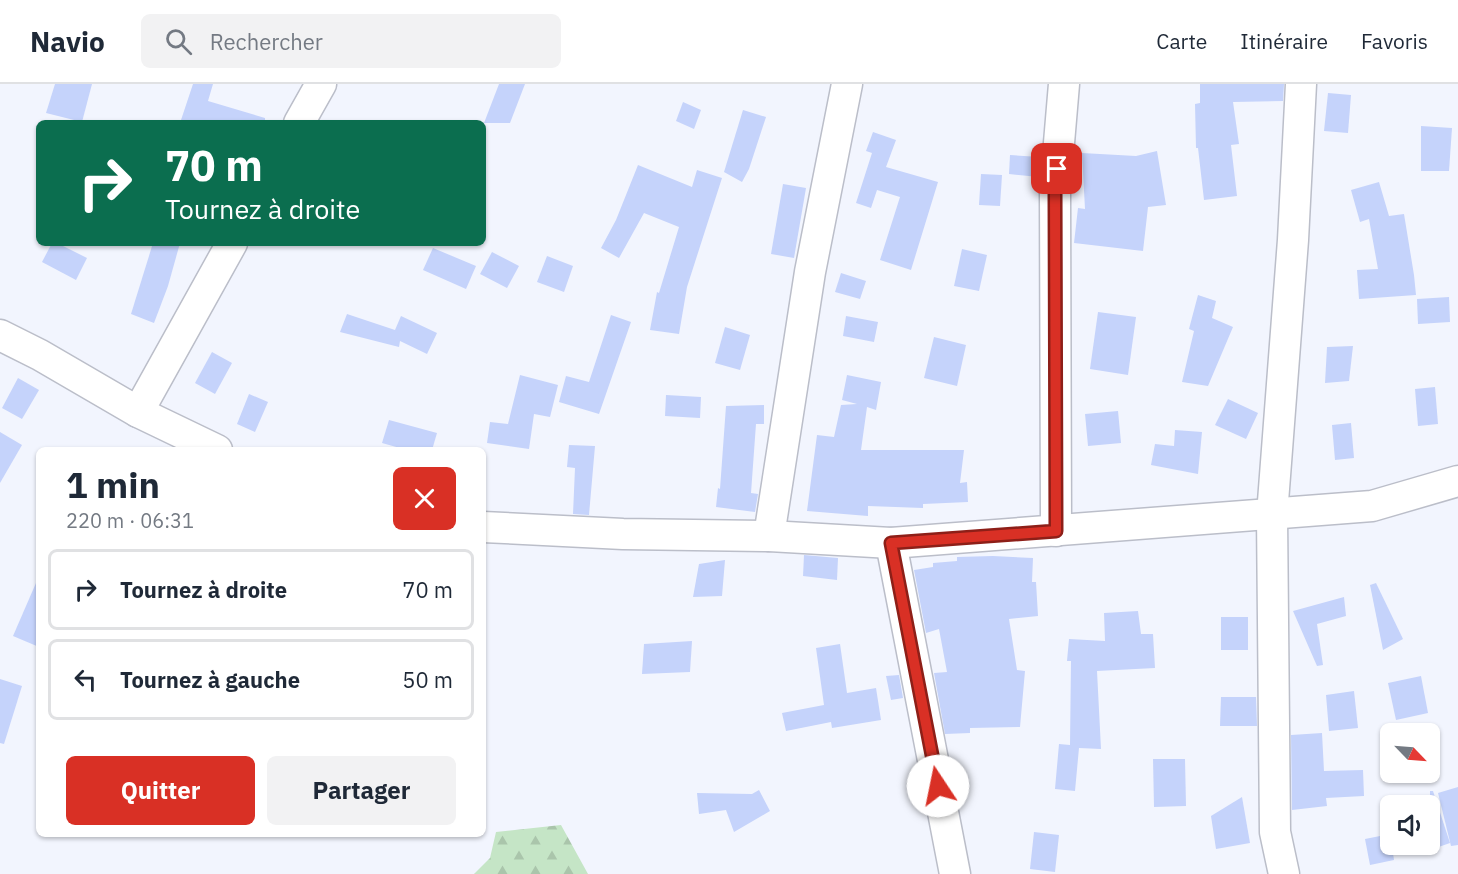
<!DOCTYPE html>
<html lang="fr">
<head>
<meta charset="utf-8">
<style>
	:root { --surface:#fff; --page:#f2f2f3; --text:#1f2937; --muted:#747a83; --line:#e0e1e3; --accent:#d93025 }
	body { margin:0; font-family:"IBM Plex Sans",sans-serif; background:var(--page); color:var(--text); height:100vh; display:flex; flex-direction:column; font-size:22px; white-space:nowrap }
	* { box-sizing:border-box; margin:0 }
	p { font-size:20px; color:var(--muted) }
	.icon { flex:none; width:33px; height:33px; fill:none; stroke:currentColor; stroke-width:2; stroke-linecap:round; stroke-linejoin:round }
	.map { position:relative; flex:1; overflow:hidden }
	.drawer { position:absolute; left:36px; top:363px; width:450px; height:390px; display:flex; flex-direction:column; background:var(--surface); border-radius:9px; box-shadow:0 2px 4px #0004 }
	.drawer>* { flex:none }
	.guide { position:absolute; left:36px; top:36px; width:450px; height:126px; border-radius:9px; box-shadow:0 2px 4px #0004; background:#0b6e4f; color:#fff; overflow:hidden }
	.needle { width:39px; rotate:115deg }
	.tools { position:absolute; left:1380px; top:639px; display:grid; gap:12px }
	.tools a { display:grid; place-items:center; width:60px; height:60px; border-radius:9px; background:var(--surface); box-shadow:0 2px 4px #0004; font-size:30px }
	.pin { position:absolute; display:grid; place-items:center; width:51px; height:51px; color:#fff; margin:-26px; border-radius:12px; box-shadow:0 3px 9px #0006 }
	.me { position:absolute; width:66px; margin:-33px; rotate:349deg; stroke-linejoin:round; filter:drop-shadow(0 0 4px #0008) }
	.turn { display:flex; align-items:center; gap:21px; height:126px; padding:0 30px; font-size:27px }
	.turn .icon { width:78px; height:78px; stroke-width:2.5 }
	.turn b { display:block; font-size:42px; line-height:51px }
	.round { display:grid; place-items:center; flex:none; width:63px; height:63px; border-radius:9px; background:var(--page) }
	.head { display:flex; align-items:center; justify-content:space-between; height:102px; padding:0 30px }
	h1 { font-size:36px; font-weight:800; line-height:45px }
	.button { display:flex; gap:12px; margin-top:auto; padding:12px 30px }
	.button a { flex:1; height:69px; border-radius:9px; background:var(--accent); color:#fff; font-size:24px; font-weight:800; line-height:69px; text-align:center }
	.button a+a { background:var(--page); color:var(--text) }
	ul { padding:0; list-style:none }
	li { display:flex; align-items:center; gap:18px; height:81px; margin:0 12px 9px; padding:0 18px; border:3px solid var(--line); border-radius:9px }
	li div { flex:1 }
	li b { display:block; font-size:22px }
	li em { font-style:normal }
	header { display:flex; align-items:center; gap:36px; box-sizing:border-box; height:84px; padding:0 30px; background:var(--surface); border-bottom:2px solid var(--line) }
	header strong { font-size:28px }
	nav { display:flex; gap:33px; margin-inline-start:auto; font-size:21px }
	.search { width:420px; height:54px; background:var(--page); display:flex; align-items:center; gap:15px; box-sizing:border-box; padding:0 21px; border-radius:9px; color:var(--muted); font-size:22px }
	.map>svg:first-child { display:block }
	.forest { fill:url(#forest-firs) }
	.building { fill:#c5d3fb }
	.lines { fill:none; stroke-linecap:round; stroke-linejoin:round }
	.minor-casing { stroke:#bbbec9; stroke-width:33 }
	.minor { stroke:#fff; stroke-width:30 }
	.route-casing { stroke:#8d1f18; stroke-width:15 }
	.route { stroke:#d93025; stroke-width:10 }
</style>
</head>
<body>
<header>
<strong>Navio</strong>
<div class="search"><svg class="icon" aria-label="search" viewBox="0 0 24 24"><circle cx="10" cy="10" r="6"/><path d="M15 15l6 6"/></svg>Rechercher</div>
<nav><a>Carte</a><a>Itinéraire</a><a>Favoris</a></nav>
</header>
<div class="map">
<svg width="1458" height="790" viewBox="0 0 1458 790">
	<defs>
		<pattern id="forest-firs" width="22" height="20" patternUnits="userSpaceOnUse" patternTransform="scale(1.5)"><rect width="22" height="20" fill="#c5e5c6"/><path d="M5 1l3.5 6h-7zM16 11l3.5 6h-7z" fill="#aac5ab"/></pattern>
	</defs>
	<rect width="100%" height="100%" fill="#f2f5fe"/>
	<!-- forest -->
	<polygon class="forest" points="561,741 588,790 474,790 490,774 496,748"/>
	<!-- building -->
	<g class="building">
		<polygon points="55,0 92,0 82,38 46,29"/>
		<polygon points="193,0 213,0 208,17 265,34 265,39 180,39"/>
		<polygon points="499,0 525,0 510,39 484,39"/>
		<polygon points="1200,0 1284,0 1283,17 1233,18 1239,60 1231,61 1237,112 1204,116 1198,64 1196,64 1195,20 1200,19"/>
		<polygon points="1328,9 1351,11 1348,49 1324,47"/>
		<polygon points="683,18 701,26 694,45 676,37"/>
		<polygon points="743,26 766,33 749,85 742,98 724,88"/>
		<polygon points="1421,42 1452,44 1449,87 1421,87"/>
		<polygon points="873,48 896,56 886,83 938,98 911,186 880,176 900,113 877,106 871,124 856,119 872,69 866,67"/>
		<polygon points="1157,67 1166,121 1148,123 1143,167 1074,159 1078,124 1085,125 1082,69 1136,72"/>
		<polygon points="1010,71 1040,73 1039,93 1009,90"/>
		<polygon points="638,81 692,103 697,86 722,94 687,203 679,250 650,246 657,208 659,209 679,143 644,129 619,174 601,164 616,136"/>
		<polygon points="981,90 1002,91 1000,122 979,121"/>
		<polygon points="1379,98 1389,132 1404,130 1414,191 1416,211 1359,215 1357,186 1378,185 1369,135 1360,138 1351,106"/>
		<polygon points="783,100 806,104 794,174 771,170"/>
		<polygon points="52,159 57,159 87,174 76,196 42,178"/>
		<polygon points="153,159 180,159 168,202 154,239 131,230"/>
		<polygon points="433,164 476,182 466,205 423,186"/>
		<polygon points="962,165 987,171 979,207 954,202"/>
		<polygon points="492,168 519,182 507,204 480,190"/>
		<polygon points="547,172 573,182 564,208 537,198"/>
		<polygon points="841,189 866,197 860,215 835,208"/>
		<polygon points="1198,211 1216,217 1212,234 1233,243 1208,302 1182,298 1194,247 1189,245"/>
		<polygon points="1449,213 1450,238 1418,240 1417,215"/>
		<polygon points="1098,228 1136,233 1128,291 1090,285"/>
		<polygon points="347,230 395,246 401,232 437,249 427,270 400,257 399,263 340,248"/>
		<polygon points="611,231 631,238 599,330 559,318 566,292 589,298"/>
		<polygon points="846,232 878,238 874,258 843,252"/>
		<polygon points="725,243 750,251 740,286 715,279"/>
		<polygon points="934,253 966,261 957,302 924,294"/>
		<polygon points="1353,262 1349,297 1325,299 1327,263"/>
		<polygon points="212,268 232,279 215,310 195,299"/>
		<polygon points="520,291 558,301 550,333 534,330 529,365 487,359 490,338 508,340"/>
		<polygon points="847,291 881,298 876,326 867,323 861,366 964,366 960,399 967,398 968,418 923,420 923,424 868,422 868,432 807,427 817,351 834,353 841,321 857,320 842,316"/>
		<polygon points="18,294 39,306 22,335 2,324"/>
		<polygon points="1435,303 1438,340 1418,342 1415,305"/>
		<polygon points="249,310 268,318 255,348 237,340"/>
		<polygon points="666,311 701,313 700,334 665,332"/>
		<polygon points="1228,315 1258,329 1246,355 1215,341"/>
		<polygon points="764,321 764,340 756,340 751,409 758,410 755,428 716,423 718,404 720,405 726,322"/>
		<polygon points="1118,327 1121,359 1088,362 1085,330"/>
		<polygon points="389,336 437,349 432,366 407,366 382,359"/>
		<polygon points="1351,339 1354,374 1335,376 1332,341"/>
		<polygon points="1175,346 1202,348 1198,390 1151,381 1155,360 1174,362"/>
		<polygon points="0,348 22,361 0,399"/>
		<polygon points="569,361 595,362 589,431 573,430 575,384 567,383"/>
		<polygon points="804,471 838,474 837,496 803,492"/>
		<polygon points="993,472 1033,474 1032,498 1036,498 1038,532 1009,535 1017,586 1025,587 1020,643 970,644 970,649 945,650 934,589 947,588 939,545 926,549 914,486 933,483 933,479 957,477 957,473"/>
		<polygon points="725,476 722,512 693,513 699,480"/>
		<polygon points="39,492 39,563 13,552"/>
		<polygon points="1376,499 1403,555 1383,566 1370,501"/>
		<polygon points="1344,513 1346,532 1317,540 1323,581 1317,582 1293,527"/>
		<polygon points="1138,527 1141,550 1153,550 1155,584 1097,587 1101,665 1079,664 1075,707 1055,705 1059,660 1070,661 1071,577 1067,577 1069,555 1105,557 1104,529"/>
		<rect x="1221" y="533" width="27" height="33"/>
		<polygon points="692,557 690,588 642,590 644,560"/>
		<polygon points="840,560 847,609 876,604 881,636 832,644 831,638 786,647 782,629 824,621 816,564"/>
		<polygon points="899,591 903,614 891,616 886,592"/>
		<polygon points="1421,592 1428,629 1396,636 1388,599"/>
		<polygon points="0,595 22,602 4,660 0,659"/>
		<polygon points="1354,607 1358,644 1329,647 1326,611"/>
		<polygon points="1221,613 1256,613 1257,642 1220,642"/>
		<polygon points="1322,649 1324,687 1363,686 1364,712 1326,714 1327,722 1292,726 1291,651"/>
		<polygon points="1153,675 1185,675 1186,722 1154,723"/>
		<polygon points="1458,703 1458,761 1451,762 1438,709"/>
		<polygon points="759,706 770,727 734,748 726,726 699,730 697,709 752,710"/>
		<polygon points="1430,707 1433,707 1450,759 1430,766"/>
		<polygon points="1242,713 1250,759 1216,765 1211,732"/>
		<polygon points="1034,748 1059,751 1055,788 1030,785"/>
		<polygon points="1390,750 1394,776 1370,781 1365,755"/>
	</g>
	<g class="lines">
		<!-- minor casing -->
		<g class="minor-casing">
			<g id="minor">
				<polyline points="299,39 321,0"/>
				<polyline points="0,251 40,271 138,328 217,366"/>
				<polyline points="138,328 232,159"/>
				<polyline points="483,443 623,450 769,452 891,459 1372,422 1458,397"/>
				<polyline points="1056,447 1055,106 1064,0"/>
				<polyline points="769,452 810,188 847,0"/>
				<polyline points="891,459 955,790"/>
				<polyline points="1284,790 1275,748 1272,431 1293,156 1301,0"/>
			</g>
		</g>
		<!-- minor -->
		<use href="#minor" class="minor"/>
	</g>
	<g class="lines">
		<!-- route casing -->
		<g class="route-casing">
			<polyline id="route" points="938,702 891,459 1056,447 1055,106 1057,85"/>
		</g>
		<!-- route -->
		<use href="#route" class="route"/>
	</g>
</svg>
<div class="tools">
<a><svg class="needle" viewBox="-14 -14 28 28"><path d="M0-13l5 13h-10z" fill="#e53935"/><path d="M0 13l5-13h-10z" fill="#747a83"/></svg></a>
<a><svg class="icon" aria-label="sound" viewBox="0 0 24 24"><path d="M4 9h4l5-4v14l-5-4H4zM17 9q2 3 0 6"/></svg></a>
</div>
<div class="pin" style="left:1057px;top:85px;background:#d93025"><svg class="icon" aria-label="arrive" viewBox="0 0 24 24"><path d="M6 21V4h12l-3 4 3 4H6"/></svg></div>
<svg class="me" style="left:938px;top:702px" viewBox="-20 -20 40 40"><circle r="19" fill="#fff"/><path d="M0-13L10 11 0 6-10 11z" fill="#d93025"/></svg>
<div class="guide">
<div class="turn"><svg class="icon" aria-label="right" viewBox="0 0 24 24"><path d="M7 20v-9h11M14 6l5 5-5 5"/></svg><div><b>70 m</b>Tournez à droite</div></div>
</div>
<section class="drawer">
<div class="head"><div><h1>1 min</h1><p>220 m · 06:31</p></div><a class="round" style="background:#d93025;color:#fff"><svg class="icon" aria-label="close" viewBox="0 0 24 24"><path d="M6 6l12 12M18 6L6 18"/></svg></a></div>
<ul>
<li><svg class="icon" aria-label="right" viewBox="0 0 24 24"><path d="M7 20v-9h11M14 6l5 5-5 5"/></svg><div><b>Tournez à droite</b></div><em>70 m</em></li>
<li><svg class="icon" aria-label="left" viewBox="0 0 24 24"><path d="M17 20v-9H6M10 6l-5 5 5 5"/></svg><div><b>Tournez à gauche</b></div><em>50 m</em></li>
</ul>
<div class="button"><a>Quitter</a><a>Partager</a></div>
</section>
</div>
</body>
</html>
